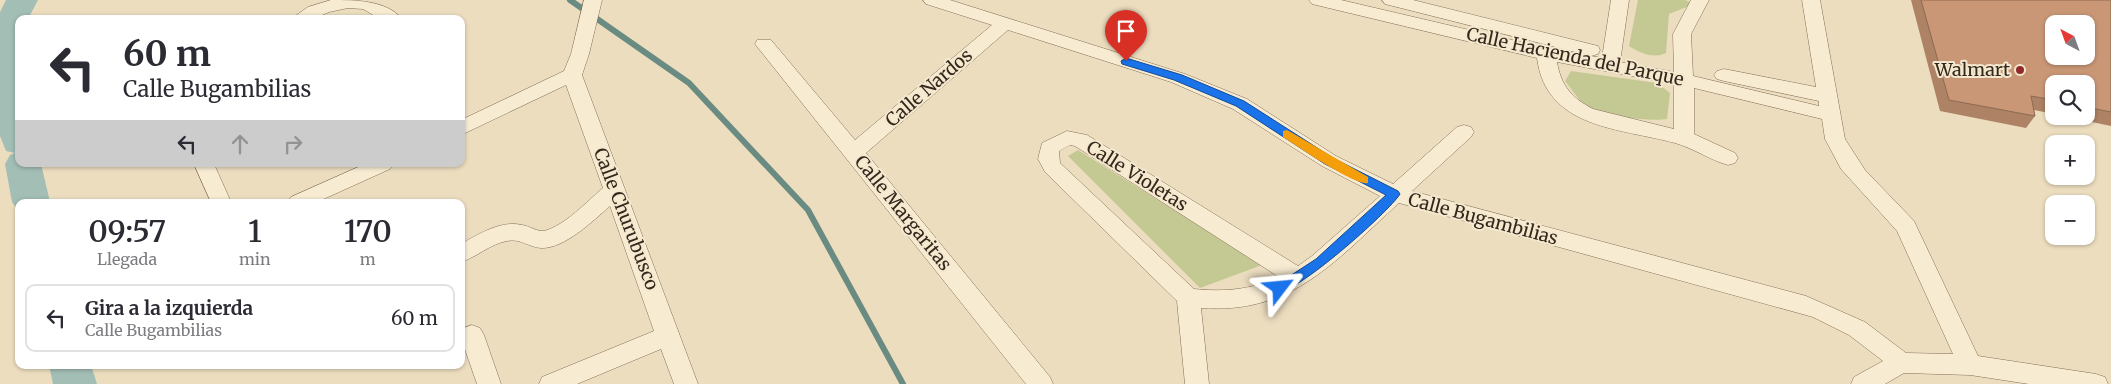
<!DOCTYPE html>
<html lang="es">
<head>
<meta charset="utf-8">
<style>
	:root { --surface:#fff; --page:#f7f7f7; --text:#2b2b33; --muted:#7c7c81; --line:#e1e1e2 }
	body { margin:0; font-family:Merriweather,serif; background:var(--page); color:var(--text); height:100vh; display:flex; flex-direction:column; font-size:19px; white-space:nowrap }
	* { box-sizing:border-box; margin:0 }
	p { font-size:16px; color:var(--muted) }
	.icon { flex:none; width:28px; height:28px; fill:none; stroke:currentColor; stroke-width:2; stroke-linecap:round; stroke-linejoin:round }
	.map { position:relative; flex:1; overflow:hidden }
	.side { position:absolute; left:15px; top:199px; width:450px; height:170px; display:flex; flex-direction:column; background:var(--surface); border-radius:10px; box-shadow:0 1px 4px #0004 }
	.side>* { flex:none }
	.guide { position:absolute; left:15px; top:15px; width:450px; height:152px; border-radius:10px; box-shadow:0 1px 4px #0004; background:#fff; color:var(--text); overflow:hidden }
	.needle { width:32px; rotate:319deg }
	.tools { position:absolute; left:2045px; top:15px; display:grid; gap:10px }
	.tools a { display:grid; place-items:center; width:50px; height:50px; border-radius:10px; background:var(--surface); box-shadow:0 1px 4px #0004; font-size:25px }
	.pin { position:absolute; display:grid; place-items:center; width:42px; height:42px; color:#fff; margin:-51px -21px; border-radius:50% 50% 50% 0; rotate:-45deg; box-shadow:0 0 5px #0007 }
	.pin .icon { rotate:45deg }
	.me { position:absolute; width:55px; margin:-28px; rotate:61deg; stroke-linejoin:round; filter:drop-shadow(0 0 4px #0008) }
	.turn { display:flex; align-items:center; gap:18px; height:105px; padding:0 25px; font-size:22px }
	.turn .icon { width:65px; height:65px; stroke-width:2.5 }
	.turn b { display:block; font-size:35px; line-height:42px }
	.lanes { display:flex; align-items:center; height:48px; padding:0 25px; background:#0003; justify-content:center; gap:25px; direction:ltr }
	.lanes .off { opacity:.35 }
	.eta { display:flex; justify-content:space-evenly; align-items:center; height:85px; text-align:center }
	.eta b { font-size:30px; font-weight:600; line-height:35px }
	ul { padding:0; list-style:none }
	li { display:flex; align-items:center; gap:15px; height:68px; margin:0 10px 8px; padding:0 15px; border:2px solid var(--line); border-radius:10px }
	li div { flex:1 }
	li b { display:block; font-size:19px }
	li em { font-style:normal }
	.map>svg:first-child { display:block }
	.green { fill:#c4c994 }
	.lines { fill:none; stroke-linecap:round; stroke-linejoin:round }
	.stream { stroke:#6a8b82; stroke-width:6 }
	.river { fill:#a2beb5; fill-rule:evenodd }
	.minor-casing { stroke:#846e58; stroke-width:1 }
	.minor { fill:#f7ebd2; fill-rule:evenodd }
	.wall { fill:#ad8265 }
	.building { fill:#c99776; stroke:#8d6a53; fill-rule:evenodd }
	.route { fill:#1a73e8; stroke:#114b97 }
	.slow { fill:#f59e0b }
	.poi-dot { fill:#902a2d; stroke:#f4e8ce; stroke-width:2 }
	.labels { text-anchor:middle; stroke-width:4; stroke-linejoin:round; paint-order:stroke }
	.street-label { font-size:18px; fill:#34271c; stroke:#f4e8ce }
	.poi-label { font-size:18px; fill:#34271c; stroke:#f4e8ce; text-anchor:end }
</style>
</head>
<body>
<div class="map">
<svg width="2111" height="384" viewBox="0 0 2111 384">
	<rect width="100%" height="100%" fill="#ecddbf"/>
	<!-- green -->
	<g class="green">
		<path d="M1638,0h47l9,4 -25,10 -3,39c-12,6 -27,0 -37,-7z"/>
		<path d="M1571,71l86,12 13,10 -3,26c-15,3 -61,-3 -76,-10 -11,-6 -18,-18 -26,-28z"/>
		<polygon points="1078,150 1262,265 1200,288 1068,156"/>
	</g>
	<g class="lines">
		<!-- stream -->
		<polyline class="stream" points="570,0 689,83 808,210 903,384"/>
		<!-- river -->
		<g class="river">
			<path d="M6,0h32l-10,19h-9c0,12 -3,23 0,34v111h22l9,38h-31v10l-7,-10 -7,-38 5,-9 5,-2 -9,-2 -6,-15v-124z"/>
			<polygon points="49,365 91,365 97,384 53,384"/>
		</g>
		<!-- minor casing -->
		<g class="minor-casing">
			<g id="minor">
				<path d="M331,0c23,0 56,0 71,19h-22l-17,-10 -15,-1 -19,4 -16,7h-22l17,-12z"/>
				<path d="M584,0h18l-13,54 -7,21 116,309h-24l-13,-35 -84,35h-38l3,-7 112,-46 -44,-125c-17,15 -46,43 -69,42 -13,-1 -21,-10 -34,-7 -17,3 -30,16 -46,21v-18c18,-10 40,-24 61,-19 7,1 16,7 22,6 22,-6 42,-29 59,-43l-37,-103 -105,50v-15l103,-49 7,-17z"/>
				<path d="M923,0h27l235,74 62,25 89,57 57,28 64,-57 7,-2 7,2 3,5 -3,5 -59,54 394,105 59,26 41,31 47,1 -56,-123 -56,-62 -16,-30 -3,-20 -128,-31v46l41,19 3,5 -3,5 -7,2c-18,-5 -35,-17 -53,-22 -55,-15 -129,-14 -138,-85l-225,-54 -3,-4h32l205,48 56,10 9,-58h18l-9,62 54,10 -1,-38 18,-34h18l-18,34 2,42 126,30v-5l-95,-20 -7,-2 -3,-4 3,-4 7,-2 92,18 -14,-87h18l25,139 20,31 49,51 64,135 118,18 9,3 3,7h-79l-59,-9 -66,-2 -19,11h-34l3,-7 29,-16 -34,-26 -36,-18 -414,-114c-62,56 -106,112 -198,105l8,76h-24l-8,-83 -132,-129 -7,-13 4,-16 25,-12 20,4 211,131 14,-10 68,-60 -58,-30 -89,-57 -62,-27 -163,-52 -142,123 184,224 3,7h-27l-271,-340 2,-4h14l84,100 137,-115 -66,-21zM1557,62l117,22v45l-81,-20c-21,-11 -32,-23 -36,-47zM1070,145l5,1 204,131c-28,13 -55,15 -85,12l-134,-126 -1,-12z"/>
				<polygon points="1382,0 1413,0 1598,46 1600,50 1598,54 1591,56 1385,4"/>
				<polygon points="194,164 214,164 231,202 211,202"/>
				<polygon points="365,164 393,164 390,169 317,202 288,202 291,197"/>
				<polygon points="472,325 480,328 484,335 501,384 477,384 461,338 464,328"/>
			</g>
		</g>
		<!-- minor -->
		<use href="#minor" class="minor"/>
	</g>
	<!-- wall -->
	<polygon class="wall" points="1911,0 2111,0 2111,126 2063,116 2086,116 2086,84 2054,84 2054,114 2034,110 2035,116 2026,128 1940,111"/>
	<!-- building -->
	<path class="building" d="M1921,0h190v112l-25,-5v-23h-32v16l-23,-4 4,20 -86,-16zM2054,24h32v32h-32z"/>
	<!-- route -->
	<path class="route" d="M1126,58l56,17 62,26 89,57 65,33 2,3c-11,18 -107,103 -124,98l-2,-4 2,-3 40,-26 70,-64 -61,-31 -89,-58 -62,-26 -52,-16 -1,-3z"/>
	<!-- slow -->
	<path class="slow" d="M1287,130l81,47v6c-13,3 -71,-37 -85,-46v-6z"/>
	<!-- markers -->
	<circle class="poi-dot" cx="2020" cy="70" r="5"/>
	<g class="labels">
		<!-- street labels -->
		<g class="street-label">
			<text transform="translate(1575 57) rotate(12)" y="6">Calle Hacienda del Parque</text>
			<text transform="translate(929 88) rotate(-41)" y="6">Calle Nardos</text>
			<text transform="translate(1137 176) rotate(32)" y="6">Calle Violetas</text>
			<text transform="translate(903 213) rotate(51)" y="6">Calle Margaritas</text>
			<text transform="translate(626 219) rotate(69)" y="6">Calle Churubusco</text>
			<text transform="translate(1483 219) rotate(15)" y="6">Calle Bugambilias</text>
		</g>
		<!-- poi labels -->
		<g class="poi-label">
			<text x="2010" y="76">Walmart</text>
		</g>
	</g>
</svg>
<div class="tools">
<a><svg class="needle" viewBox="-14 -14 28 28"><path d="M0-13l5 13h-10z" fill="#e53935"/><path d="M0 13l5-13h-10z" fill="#7c7c81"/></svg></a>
<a><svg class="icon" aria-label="search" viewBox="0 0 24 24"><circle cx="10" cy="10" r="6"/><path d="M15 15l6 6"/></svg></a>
<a>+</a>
<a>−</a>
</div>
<div class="pin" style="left:1126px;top:61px;background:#d93025"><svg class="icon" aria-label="arrive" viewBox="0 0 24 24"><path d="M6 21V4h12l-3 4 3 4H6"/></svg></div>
<svg class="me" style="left:1280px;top:288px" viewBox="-20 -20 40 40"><path d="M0-17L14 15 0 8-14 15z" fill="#1a73e8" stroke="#fff" stroke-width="4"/></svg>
<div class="guide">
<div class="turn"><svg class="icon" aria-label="left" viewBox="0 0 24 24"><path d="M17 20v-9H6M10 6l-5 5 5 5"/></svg><div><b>60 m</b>Calle Bugambilias</div></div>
<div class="lanes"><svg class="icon" aria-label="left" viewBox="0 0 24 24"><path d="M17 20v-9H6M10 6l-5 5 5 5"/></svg><svg class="icon off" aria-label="ahead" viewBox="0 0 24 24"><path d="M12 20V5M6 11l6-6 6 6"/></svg><svg class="icon off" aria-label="right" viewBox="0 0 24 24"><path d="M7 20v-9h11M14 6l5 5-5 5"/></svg></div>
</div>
<section class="side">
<div class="eta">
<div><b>09:57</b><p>Llegada</p></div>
<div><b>1</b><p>min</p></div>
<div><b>170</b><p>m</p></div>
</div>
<ul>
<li><svg class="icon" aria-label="left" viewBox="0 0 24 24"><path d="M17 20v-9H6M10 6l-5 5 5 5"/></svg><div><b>Gira a la izquierda</b><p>Calle Bugambilias</p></div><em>60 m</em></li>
</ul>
</section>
</div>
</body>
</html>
